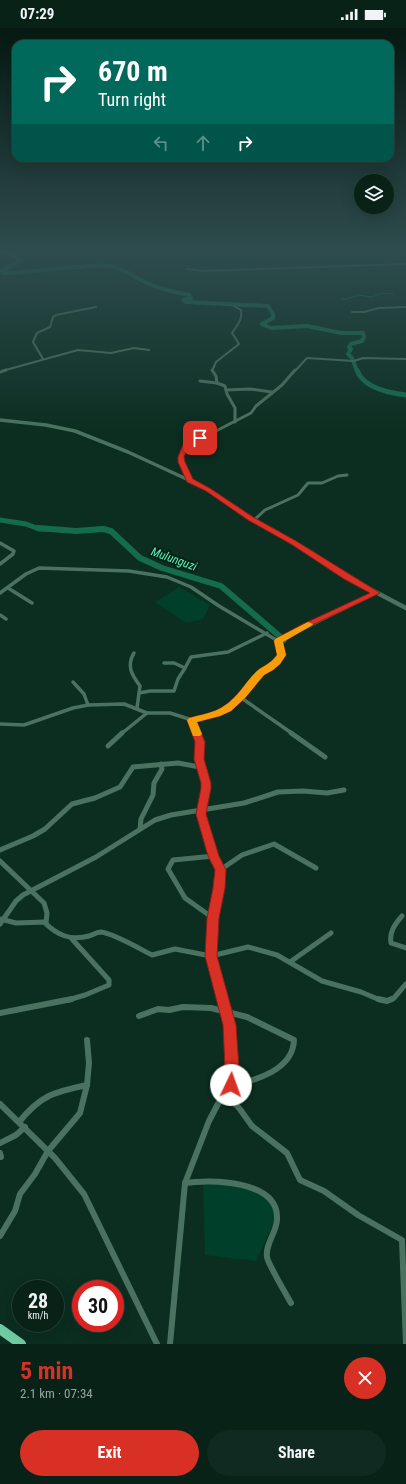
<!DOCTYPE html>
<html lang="en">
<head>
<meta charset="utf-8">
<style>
	:root { --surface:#082218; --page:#112a21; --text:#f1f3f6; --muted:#98a4a2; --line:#293f37; --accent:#d93025 }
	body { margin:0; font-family:"Roboto Condensed",sans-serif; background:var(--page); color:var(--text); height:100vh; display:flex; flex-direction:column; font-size:15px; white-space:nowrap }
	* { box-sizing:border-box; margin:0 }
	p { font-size:13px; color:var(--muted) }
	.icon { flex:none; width:22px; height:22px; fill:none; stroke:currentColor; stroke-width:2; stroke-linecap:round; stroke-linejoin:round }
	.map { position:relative; height:1316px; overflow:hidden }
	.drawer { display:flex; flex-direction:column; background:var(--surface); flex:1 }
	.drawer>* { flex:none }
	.banner { position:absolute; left:12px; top:12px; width:382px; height:122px; border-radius:12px; box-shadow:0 4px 16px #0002,0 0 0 1px var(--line); background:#00695c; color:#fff; overflow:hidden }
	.tools { position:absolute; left:354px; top:146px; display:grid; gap:8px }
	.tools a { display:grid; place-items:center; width:40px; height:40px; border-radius:50%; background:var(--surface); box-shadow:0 4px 16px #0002,0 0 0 1px var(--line); font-size:20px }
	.speed { position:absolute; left:12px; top:1252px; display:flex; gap:8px; font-size:20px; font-weight:700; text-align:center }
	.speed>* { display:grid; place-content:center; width:52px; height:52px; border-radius:50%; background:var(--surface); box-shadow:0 4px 16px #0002,0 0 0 1px var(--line); line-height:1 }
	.speed small { font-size:10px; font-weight:400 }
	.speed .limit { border:6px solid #d22; background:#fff; color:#111 }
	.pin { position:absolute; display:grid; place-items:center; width:34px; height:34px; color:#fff; margin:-17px; border-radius:8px; box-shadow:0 2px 6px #0006 }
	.me { position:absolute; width:44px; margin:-22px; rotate:3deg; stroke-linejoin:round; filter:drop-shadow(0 0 3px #0008) }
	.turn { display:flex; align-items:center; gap:14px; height:84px; padding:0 20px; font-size:18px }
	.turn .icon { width:52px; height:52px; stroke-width:2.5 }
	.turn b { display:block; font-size:28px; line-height:34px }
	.lanes { display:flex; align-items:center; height:38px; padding:0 20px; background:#0003; justify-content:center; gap:20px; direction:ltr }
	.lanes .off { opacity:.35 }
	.round { display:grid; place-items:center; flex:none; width:42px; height:42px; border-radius:21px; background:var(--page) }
	.summary { display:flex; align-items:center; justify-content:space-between; height:68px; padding:0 20px }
	h1 { font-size:24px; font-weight:700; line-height:30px; color:var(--accent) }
	.primary-button { display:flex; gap:8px; margin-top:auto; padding:8px 20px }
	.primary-button a { flex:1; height:46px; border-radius:24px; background:var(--accent); color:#fff; font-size:16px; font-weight:700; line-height:46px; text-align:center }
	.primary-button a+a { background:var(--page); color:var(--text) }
	.status { display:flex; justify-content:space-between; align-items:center; height:28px; padding:0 20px; background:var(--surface); direction:ltr }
	.status svg { height:11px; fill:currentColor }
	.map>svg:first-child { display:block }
	.green { fill:#003f2a }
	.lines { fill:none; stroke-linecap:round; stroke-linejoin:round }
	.stream { stroke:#156c4d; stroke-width:1 }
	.river-far2 { stroke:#156c4d; stroke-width:4 }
	.river-far1 { stroke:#156c4d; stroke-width:5 }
	.river { stroke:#156c4d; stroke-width:6 }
	.minor-far4 { stroke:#4b7260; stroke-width:2 }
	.minor-far3 { stroke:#4b7260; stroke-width:3 }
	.minor-far2 { stroke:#4b7260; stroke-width:3.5 }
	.minor-far1 { stroke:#4b7260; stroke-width:5 }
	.minor { stroke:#4b7260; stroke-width:6 }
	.tertiary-far1 { stroke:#4b7260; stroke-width:3.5 }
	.tertiary { stroke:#4b7260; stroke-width:4.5 }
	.trunk { stroke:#6ecba3; stroke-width:10 }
	.route { fill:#d93025; stroke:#8d1f18 }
	.slow { fill:#f59e0b }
	.labels { text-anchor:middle; stroke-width:4; stroke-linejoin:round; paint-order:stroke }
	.water-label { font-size:12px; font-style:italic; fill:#61eeb6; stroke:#012417 }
</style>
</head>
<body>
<div class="status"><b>07:29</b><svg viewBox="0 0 49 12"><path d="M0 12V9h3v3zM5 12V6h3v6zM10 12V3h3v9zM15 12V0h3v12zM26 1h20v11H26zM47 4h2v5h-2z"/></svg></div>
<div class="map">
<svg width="406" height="1316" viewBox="0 0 406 1316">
	<rect width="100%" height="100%" fill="#0b2e20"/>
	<!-- green -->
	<g class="green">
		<polygon points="179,559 210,577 203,591 186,595 155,574"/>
		<polygon points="203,1152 248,1159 270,1172 276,1189 256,1233 205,1227"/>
	</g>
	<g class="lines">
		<!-- stream -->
		<polyline class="stream" points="341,271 347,271 358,267 372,269 383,265 393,266"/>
		<!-- river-far2 -->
		<path class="river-far2" d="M0,225l6,-1 16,8 -21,11 2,2c36,0 71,-9 106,-7 13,1 25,11 36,16 14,7 29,10 44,13l2,3 -8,2 3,2 82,4 5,8v4l-11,6 9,4 36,-2 34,7h22l1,4 -2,4 -11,3 -2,3 2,2 -3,5 4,4 5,13"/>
		<!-- river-far1 -->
		<g class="river-far1">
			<path d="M357,342c6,18 32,23 49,25"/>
			<polyline points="0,492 26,496 39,501 47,501"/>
			<polyline points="97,501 105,501"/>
		</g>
		<!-- river -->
		<polyline class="river" points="38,500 76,503 103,501 111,503 140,530 162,540 221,558 284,612"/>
		<!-- minor-far4 -->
		<g class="minor-far4">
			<polyline points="186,241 204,243 406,236"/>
			<polyline points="352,284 364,284 379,280 406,279"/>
			<polyline points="43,331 33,314 37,305 50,299 53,289 56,287 96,279"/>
			<polyline points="2,343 78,322 111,325 134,320 149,322"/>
			<path d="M212,343l4,-9 23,-18 -7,-11c5,-8 11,-13 9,-23l-7,-4"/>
			<polyline points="295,343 307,330 354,333 363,330 406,331"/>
		</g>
		<!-- minor-far3 -->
		<g class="minor-far3">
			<polyline points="212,342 216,348 217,355 225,358 227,366 235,380 235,394"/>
			<polyline points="0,344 6,342"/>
			<polyline points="200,353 217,355"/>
			<polyline points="226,362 250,361 272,364"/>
			<polyline points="190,452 181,431 186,416 214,404 251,385 256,378 282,357 295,342"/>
			<polyline points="253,493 265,482 298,467 308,455 322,455 338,448 347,447"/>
		</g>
		<!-- minor-far2 -->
		<g class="minor-far2">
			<polyline points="0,515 14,523 13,526 0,536"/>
			<polyline points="8,560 32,575"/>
			<polyline points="0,565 26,546 39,540 129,543 167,549 191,559 219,578 278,613 281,627 274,635 259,646 240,669 228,679 217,685 192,692"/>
			<polyline points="0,587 6,591"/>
			<polyline points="278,613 376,565"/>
			<path d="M134,625c-8,13 -2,22 6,33l-3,22"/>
			<polyline points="185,640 191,629 228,624 267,605"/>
			<polyline points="73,654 84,666 88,677"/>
			<polyline points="139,665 150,663 174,663 178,651 185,640 174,635 164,635"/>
			<polyline points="240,669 293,706"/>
			<polyline points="0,696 24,697 73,680 88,677 124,676 147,685 170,685 192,692 197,706"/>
			<polyline points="121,706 147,685"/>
		</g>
		<!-- minor-far1 -->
		<g class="minor-far1">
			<polyline points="197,705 200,714 199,731 206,755 201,786 213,826 220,842 219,860 213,890 211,928 222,972"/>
			<polyline points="291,705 325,729"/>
			<polyline points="108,718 122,705"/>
			<polyline points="140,801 141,791 153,767 154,755 162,741 161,736"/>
			<polyline points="0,822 33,808 45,801 72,776 95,770 120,759 133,739 178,735 200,739"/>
			<polyline points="0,833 44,875 47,885 46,895"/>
			<polyline points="220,842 242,827 274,816 316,840"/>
			<path d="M402,888c-7,8 -13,16 -11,27l15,5"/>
			<polyline points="213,890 185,870 168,841 173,832 214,828"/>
			<path d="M0,891l16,4 28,-1c13,13 26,19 45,14 3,-1 8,-4 12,-4 12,1 39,17 51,23l23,-6 36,7 37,-9 29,8 45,26 39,11 19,8"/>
			<polyline points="0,896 16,873 23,867 96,829 155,792 171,787 244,775 278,764 303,763 327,765 344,762"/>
			<polyline points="290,934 331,905"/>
			<polyline points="68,972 85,967 109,957 109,952 72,911"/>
			<polyline points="389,972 394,970 406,956"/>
		</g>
		<!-- minor -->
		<g class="minor">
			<polyline points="378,971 387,973 392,971"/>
			<polyline points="0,985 72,971"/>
			<path d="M139,988l19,-7 11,1 14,-3 28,1 36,9 47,23c-1,30 -39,41 -63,45"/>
			<polyline points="225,1065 239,1080 252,1098 287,1125 300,1152 324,1163 358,1187 402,1212 406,1316"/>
			<polyline points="0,1076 55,1130 84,1166 157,1316"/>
			<path d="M19,1094c22,-27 35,-30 68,-37"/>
			<polyline points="0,1115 16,1107 25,1099"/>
			<polyline points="0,1125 1,1129"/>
			<path d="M185,1155c25,-4 94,-3 92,36 0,13 -12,25 -10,38 1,7 19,37 24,46"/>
			<polyline points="0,1208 15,1183 20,1166 35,1146 48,1123 80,1085 87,1057 89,1035 87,1012"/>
			<polyline points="170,1316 185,1155 209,1093 220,1072 231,1057 232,1051 229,997 222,971"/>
		</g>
		<!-- tertiary-far1 -->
		<polyline class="tertiary-far1" points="0,392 46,397 75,403 128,424 206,460 250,491 269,501"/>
		<!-- tertiary -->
		<polyline class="tertiary" points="267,500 312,525 347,549 406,580"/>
		<!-- trunk -->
		<polyline class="trunk" points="0,1301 21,1316"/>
	</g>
	<!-- sky -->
	<linearGradient id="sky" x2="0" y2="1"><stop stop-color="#061912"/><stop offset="0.55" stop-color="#2e4c4e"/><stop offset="1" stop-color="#2e4c4e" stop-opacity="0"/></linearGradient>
	<rect width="406" height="405" fill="url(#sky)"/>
	<!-- route -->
	<path class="route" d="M198,408l5,2 -14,7 -5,12 1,5 8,17 18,10 42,28 43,24 84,52 -74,35 -23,14 3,13 -6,9 -7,6 -9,5 -19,23 -14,13 -11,5 -23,6 8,20 -1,17 7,24v5l-5,26 13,42 7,14 -1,18 -6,30 -2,38 19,69 3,43 -2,17 -1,5 -5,2 -5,-2 -2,-5 1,-17 -2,-43 -18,-69 2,-38 6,-30 2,-18 -7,-14 -12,-42 5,-26v-5l-7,-24 1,-17 -8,-22 2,-2c11,-3 25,-5 35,-12 13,-8 21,-23 32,-34 7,-7 13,-6 21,-17l-3,-14 1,-2 26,-14 69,-32 -26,-14 -53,-35 -43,-24 -42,-29 -19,-9 -9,-20v-5l6,-15z"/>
	<!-- slow -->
	<path class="slow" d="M308,594l5,2 -2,2 -28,16 3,13 -6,9 -7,6 -9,5 -19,23 -14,13 -11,5 -23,6 5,12 -2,2h-7l-6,-16 2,-2c11,-3 25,-5 35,-12 13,-8 21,-23 32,-34 7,-7 13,-6 21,-17l-3,-14 1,-2z"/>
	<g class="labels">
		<!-- water labels -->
		<g class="water-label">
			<text transform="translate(174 531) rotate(20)" y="4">Mulunguzi</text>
		</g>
	</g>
</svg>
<div class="tools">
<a><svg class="icon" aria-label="layers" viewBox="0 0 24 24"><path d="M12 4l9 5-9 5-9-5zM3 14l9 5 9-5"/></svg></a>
</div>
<div class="speed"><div>28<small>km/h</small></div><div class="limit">30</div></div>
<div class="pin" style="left:200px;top:410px;background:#d93025"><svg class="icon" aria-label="arrive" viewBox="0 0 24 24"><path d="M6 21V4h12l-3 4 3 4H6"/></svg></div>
<svg class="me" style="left:231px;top:1057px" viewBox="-20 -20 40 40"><circle r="19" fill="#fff"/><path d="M0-13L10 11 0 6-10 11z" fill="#d93025"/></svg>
<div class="banner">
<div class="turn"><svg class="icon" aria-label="right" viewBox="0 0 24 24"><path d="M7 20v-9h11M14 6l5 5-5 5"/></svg><div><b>670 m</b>Turn right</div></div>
<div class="lanes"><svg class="icon off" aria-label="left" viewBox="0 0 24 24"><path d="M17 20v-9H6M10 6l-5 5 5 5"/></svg><svg class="icon off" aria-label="ahead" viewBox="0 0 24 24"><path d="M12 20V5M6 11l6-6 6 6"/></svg><svg class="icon" aria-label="right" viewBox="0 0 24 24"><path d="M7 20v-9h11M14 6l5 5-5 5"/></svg></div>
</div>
</div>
<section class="drawer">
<div class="summary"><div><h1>5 min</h1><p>2.1 km · 07:34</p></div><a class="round" style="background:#d93025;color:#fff"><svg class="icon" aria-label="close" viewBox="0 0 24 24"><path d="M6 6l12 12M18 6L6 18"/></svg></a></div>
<div class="primary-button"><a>Exit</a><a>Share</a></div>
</section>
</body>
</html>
